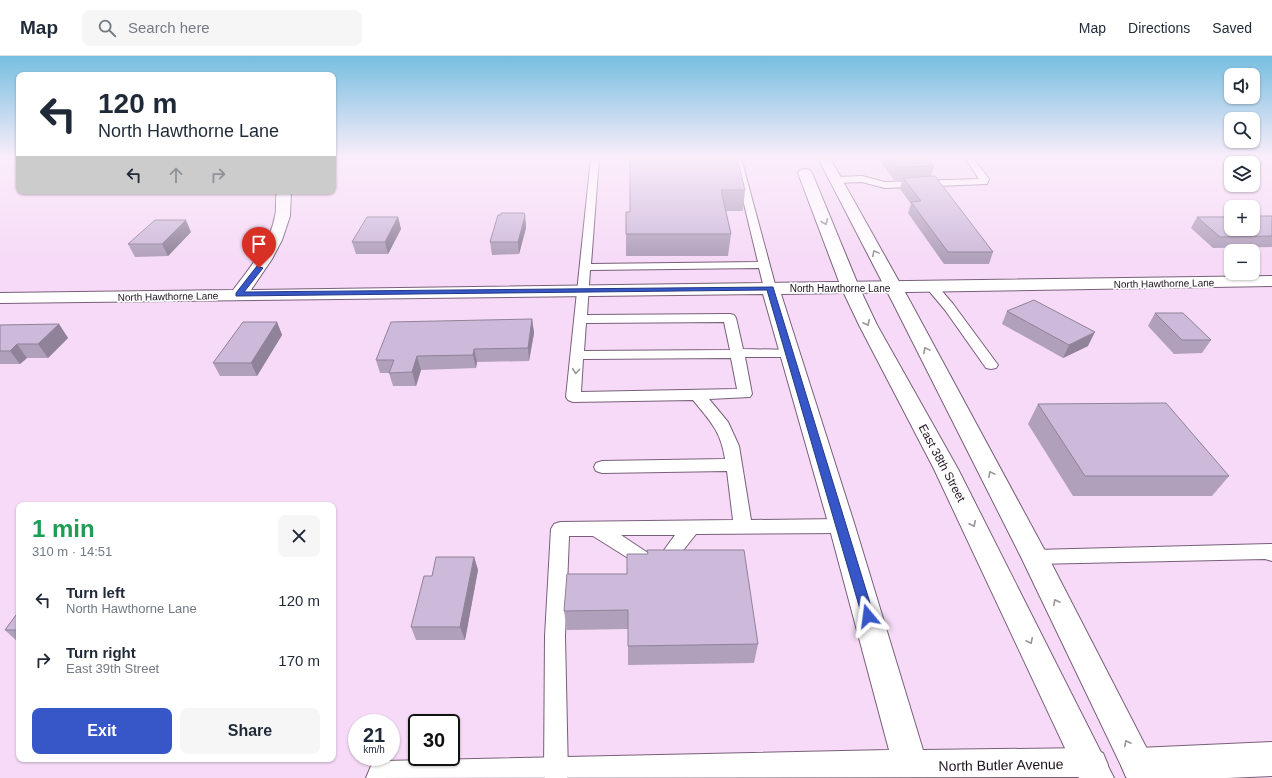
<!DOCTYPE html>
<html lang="en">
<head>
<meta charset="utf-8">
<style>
	:root { --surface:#fff; --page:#f6f6f7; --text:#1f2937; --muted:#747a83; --line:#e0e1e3; --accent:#3757c8 }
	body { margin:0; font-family:Helvetica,sans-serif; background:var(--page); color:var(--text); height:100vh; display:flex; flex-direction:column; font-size:15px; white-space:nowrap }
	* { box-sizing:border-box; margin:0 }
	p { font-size:13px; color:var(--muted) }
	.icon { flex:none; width:22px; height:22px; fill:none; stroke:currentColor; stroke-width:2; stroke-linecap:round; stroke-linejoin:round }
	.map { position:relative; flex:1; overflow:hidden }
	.sheet { position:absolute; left:16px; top:446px; width:320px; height:260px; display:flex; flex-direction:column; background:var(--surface); border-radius:8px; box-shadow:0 1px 3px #0004 }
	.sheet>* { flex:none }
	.hud { position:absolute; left:16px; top:16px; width:320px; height:122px; border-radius:8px; box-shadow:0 1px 3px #0004; background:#fff; color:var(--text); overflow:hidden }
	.fabs { position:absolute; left:1224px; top:12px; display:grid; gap:8px }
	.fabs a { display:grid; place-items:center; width:36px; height:36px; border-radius:8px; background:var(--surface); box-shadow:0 1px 3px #0004; font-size:20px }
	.speed { position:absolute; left:348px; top:658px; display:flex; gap:8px; font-size:20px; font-weight:700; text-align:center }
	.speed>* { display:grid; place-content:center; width:52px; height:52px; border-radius:50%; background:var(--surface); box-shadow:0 1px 3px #0004; line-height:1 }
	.speed small { font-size:10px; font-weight:400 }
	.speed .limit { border:2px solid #111; border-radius:6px; background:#fff; color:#111 }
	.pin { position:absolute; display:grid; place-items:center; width:34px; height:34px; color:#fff; margin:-41px -17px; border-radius:50% 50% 50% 0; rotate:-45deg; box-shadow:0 0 4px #0007 }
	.pin .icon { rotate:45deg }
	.me { position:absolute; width:44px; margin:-22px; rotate:344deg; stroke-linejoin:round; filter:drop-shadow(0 0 3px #0008) }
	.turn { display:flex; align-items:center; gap:14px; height:84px; padding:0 16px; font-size:18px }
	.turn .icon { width:52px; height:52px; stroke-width:2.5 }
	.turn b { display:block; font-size:28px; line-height:34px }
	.lanes { display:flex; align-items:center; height:38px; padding:0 16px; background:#0003; justify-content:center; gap:20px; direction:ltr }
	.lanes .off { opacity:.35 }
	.round { display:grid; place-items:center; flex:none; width:42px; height:42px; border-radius:8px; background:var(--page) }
	.headline { display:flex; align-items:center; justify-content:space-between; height:68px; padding:0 16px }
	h1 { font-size:24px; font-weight:700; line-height:30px; color:#1e9e55 }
	.cta { display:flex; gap:8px; margin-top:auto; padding:8px 16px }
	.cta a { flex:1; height:46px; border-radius:8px; background:var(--accent); color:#fff; font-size:16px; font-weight:700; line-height:46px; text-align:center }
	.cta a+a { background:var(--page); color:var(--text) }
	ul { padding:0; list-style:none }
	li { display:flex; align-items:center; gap:12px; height:60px; padding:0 16px }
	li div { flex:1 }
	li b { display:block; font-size:15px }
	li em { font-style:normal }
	header { display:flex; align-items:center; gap:24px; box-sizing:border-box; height:56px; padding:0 20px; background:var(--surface); border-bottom:1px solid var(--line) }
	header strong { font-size:19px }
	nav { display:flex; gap:22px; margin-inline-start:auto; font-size:14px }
	.search { width:280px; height:36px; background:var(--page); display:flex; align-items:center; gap:10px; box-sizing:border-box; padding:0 14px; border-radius:8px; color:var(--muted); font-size:15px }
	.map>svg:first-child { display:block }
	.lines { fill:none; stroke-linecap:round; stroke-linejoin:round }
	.service-casing { stroke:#786079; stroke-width:2 }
	.minor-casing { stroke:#786079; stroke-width:2 }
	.primary-casing { stroke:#786079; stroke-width:2 }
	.service { fill:#fff; fill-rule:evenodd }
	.minor { fill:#fff; fill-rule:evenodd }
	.primary { fill:#fff; fill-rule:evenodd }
	.wall { fill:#b0a0bb }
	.shaded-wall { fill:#908299 }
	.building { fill:#cdbada; stroke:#908299 }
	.oneway { stroke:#999599 }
	.route { fill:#3757c8; stroke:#243982 }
	.labels { text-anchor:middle; stroke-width:3.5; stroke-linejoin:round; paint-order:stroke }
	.far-street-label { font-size:10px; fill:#1d131d; stroke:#fff }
	.street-label { font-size:12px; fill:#1d131d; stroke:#fff }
	.near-street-label { font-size:14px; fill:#1d131d; stroke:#fff }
</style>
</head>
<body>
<header>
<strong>Map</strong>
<div class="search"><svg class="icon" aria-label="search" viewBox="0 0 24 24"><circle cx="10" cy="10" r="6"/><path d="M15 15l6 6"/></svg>Search here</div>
<nav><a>Map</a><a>Directions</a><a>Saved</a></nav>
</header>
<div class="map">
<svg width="1272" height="722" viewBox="0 0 1272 722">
	<rect width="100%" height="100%" fill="#f6daf7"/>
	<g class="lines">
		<!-- service casing -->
		<g class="service-casing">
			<g id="service">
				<path d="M591,102h8l-8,106 167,-2 -25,-104h8l35,130 -2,3h-8l-2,-3 -5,-20 -169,2 -3,45 143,-1 4,1 2,3 7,31 52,1 2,3 -2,3 -5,1h-45l7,37 -2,3 -41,2 19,23 11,24 12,74 91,-1 6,2 3,5 -3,5 -6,2 -146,1 -22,28 -6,2 -6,-2 -3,-5 16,-22h-54l27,18 3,5 -3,5 -6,3 -6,-3 -43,-27h-24l-4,100 3,139 -1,3h-22l-1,-3 1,-139 6,-107 3,-5 6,-2 173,-2 -6,-49 -125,2 -6,-2 -2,-4 2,-4 6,-2 123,-2c-4,-28 -15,-38 -32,-59l-120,2 -5,-2 -2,-3zM724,266l6,28 -146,1 2,-28zM731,302l6,31 -156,3 2,-33z"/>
				<polygon points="965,102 973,102 989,123 987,128 885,132 862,126 836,127 831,124 836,121 862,120 885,126 979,123"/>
				<polygon points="931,226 935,227 953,248 998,309 996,312 991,313 986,312 945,254 925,230 927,227"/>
				<polygon points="1270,488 1272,488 1272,505 1265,503 1034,508 1028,506 1025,501 1028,496 1034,494"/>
			</g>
		</g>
		<!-- minor casing -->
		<g class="minor-casing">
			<g id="minor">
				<path d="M277,135h14l-1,25 -8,24 -10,19 -21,31 1021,-14v10l-491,8 74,232 68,224 168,-2 12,5 5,12 -5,12 -737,1 5,-12 12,-5 506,-11 -60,-224 -66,-232 -763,9v-10l233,-3c17,-22 37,-46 42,-74 2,-8 0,-17 2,-25z"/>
				<polygon points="1272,686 1272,720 1227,722 1128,722 1126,721 1121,709 1126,697 1138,692"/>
			</g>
		</g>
		<!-- primary casing -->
		<g class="primary-casing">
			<g id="primary">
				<polygon points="818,102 830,102 911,247 1044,493 1162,722 1127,722 1021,501 893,247"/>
				<polygon points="805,113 810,114 812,117 859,231 877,269 958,413 1114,722 1079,722 934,413 859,269 841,231 798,117 800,114"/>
			</g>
		</g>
		<!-- service -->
		<use href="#service" class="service"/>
		<!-- minor -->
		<use href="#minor" class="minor"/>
		<!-- primary -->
		<use href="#primary" class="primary"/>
	</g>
	<!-- wall -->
	<g class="wall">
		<polygon points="630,102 745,134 743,155 726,155 731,178 728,200 626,200 626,178 630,156"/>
		<polygon points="878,102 928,102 934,110 931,121 993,196 989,208 944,208 908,157 911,148 900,133 902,124 894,124"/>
		<polygon points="525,160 526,172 519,198 492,199 490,186"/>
		<polygon points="1272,160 1272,191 1213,192 1191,172 1197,161"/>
		<polygon points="398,161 401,173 388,198 356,198 352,186"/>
		<polygon points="191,176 168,200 135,201 128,188"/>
		<polygon points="1007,255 1088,290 1063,302 1002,268"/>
		<polygon points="1155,257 1211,284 1202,297 1174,298 1148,270"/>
		<polygon points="532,263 534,277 529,305 477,306 476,312 421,314 416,330 393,330 389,317 380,317 376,304"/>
		<polygon points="277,266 282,279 257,320 220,320 213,307"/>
		<polygon points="59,268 68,282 48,302 27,302 20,308 0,308 0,269"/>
		<polygon points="1038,348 1229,420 1212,440 1073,440 1028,368"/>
		<polygon points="474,501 478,514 465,584 416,584 411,571 432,520"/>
		<polygon points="567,518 758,588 754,607 628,609 628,573 567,574 564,555"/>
		<polygon points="19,555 19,587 5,574"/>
	</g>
	<!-- shaded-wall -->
	<g class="shaded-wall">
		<polygon points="525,160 526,172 519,198 518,186"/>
		<polygon points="398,161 401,173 388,198 385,186"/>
		<polygon points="186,164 191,176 168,200 162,188"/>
		<polygon points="532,263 534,277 529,305 528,292"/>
		<polygon points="277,266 282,279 257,320 251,307"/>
		<polygon points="59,268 68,282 48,302 38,288"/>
		<polygon points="1095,276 1088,290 1063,302 1069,289"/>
		<polygon points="17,288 27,302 20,308 10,295"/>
		<polygon points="474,293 477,306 476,312 473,299"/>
		<polygon points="417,300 421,314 416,330 412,316"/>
		<polygon points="474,501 478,514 465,584 460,571"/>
	</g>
	<!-- building -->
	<g class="building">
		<polygon points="630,102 737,102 745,134 721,134 731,178 626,178 626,156 630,156"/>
		<polygon points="890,102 928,102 934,110 897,111"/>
		<polygon points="935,120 993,196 948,196 911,146 921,145 903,122"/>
		<polygon points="501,157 524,157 525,160 518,186 490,186 498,159 501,159"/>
		<polygon points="1253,160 1272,160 1272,180 1220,181 1197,161 1231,161 1231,173 1253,173"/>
		<polygon points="367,161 398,161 385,186 352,186"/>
		<polygon points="155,164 186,164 162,188 128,188"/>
		<polygon points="1034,244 1095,276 1069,289 1007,255"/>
		<polygon points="1155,257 1183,257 1211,284 1182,284"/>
		<polygon points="532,263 528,292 474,293 473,299 417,300 412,316 389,317 394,304 376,304 391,266"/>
		<polygon points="243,266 277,266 251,307 213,307"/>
		<polygon points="59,268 38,288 17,288 10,295 0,295 0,269"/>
		<polygon points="1166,347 1229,420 1085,420 1038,348"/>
		<polygon points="647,494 744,494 758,588 628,590 628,554 564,555 567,518 627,518 627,498 648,498"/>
		<polygon points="436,501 474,501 460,571 411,571 424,520 432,520"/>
		<polygon points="19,555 19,574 5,574"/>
	</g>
	<!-- one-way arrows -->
	<defs><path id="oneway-chevron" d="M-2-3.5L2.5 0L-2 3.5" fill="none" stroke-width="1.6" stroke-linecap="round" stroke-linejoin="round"/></defs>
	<g class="oneway">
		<use href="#oneway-chevron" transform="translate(825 166) rotate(68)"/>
		<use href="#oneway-chevron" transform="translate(875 197) rotate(-118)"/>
		<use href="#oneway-chevron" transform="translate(867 267) rotate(64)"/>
		<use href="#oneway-chevron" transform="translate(926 294) rotate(-118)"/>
		<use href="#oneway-chevron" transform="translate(576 315) rotate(95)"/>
		<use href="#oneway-chevron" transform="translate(991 418) rotate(-118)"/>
		<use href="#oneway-chevron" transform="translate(973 468) rotate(64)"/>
		<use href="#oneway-chevron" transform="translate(1056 546) rotate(-117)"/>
		<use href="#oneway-chevron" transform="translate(1030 585) rotate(64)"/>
		<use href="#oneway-chevron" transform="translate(1127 687) rotate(-117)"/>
	</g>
	<!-- sky -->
	<linearGradient id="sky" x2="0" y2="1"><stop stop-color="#76bee0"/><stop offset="0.5" stop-color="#fbeefb"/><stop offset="1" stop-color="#fbeefb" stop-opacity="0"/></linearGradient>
	<rect width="1272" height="203" fill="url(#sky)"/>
	<!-- route -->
	<polygon class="route" points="257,210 263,212 244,236 773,231 874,560 872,564 868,565 863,564 862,560 767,234 236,240 236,237"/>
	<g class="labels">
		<!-- far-street labels -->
		<g class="far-street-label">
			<text transform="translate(1164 227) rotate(-1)" y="4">North Hawthorne Lane</text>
			<text x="840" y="236">North Hawthorne Lane</text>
			<text transform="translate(168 240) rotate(-1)" y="4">North Hawthorne Lane</text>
		</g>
		<!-- street labels -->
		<g class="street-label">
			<text transform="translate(942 407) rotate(62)" y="4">East 38th Street</text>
		</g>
		<!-- near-street labels -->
		<g class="near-street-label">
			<text transform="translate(1001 709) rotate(-1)" y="5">North Butler Avenue</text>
		</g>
	</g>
</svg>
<div class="fabs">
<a><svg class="icon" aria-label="sound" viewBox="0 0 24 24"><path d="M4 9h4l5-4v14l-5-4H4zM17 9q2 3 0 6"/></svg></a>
<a><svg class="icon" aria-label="search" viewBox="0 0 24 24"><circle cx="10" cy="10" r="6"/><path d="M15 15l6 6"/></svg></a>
<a><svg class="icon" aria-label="layers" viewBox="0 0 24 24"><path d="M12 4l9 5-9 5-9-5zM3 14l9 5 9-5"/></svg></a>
<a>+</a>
<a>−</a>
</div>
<div class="speed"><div>21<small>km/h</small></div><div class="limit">30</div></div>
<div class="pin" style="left:259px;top:212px;background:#d93025"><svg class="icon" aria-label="arrive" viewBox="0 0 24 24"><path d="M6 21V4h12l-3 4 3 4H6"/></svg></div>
<svg class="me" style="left:868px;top:560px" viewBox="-20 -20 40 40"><path d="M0-17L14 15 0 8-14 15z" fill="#3757c8" stroke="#fff" stroke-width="4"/></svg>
<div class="hud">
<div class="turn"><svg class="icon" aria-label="left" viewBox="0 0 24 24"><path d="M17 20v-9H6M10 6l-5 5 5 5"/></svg><div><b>120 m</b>North Hawthorne Lane</div></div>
<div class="lanes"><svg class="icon" aria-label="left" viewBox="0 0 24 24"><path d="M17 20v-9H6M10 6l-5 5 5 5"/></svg><svg class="icon off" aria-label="ahead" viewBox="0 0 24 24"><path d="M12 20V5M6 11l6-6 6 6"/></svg><svg class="icon off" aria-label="right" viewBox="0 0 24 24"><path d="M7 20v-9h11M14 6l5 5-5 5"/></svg></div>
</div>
<section class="sheet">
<div class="headline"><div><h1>1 min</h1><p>310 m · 14:51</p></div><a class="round"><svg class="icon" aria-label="close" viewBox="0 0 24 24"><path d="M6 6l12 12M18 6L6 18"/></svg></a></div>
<ul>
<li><svg class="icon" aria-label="left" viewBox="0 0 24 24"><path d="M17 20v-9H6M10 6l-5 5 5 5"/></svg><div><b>Turn left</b><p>North Hawthorne Lane</p></div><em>120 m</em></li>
<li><svg class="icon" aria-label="right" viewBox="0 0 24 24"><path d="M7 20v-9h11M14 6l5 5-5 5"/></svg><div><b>Turn right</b><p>East 39th Street</p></div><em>170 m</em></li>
</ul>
<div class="cta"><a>Exit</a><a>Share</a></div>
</section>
</div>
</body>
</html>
